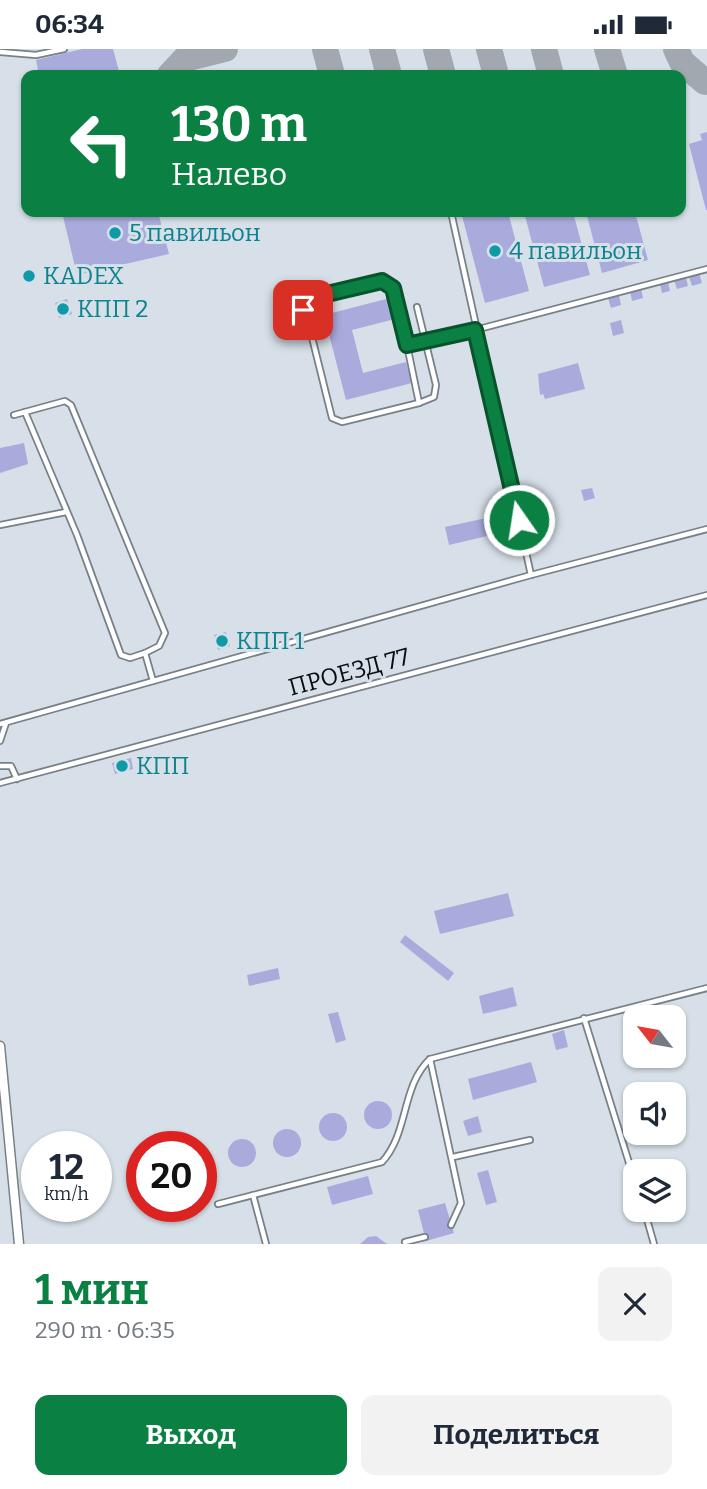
<!DOCTYPE html>
<html lang="ru">
<head>
<meta charset="utf-8">
<style>
	:root { --surface:#fff; --page:#f2f2f3; --text:#1f2937; --muted:#747a83; --accent:#0b8043 }
	body { margin:0; font-family:Bitter,serif; background:var(--page); color:var(--text); height:100vh; display:flex; flex-direction:column; font-size:26px; white-space:nowrap }
	* { box-sizing:border-box; margin:0 }
	p { font-size:23px; color:var(--muted) }
	.icon { flex:none; width:38px; height:38px; fill:none; stroke:currentColor; stroke-width:2; stroke-linecap:round; stroke-linejoin:round }
	.map { position:relative; height:1195px; overflow:hidden }
	.details { display:flex; flex-direction:column; background:var(--surface); flex:1 }
	.details>* { flex:none }
	.top-card { position:absolute; left:21px; top:21px; width:665px; height:147px; border-radius:14px; box-shadow:0 2px 5px #0004; background:#0b8043; color:#fff; overflow:hidden }
	.needle { width:46px; rotate:301deg }
	.controls { position:absolute; left:623px; top:956px; display:grid; gap:14px }
	.controls a { display:grid; place-items:center; width:63px; height:63px; border-radius:14px; background:var(--surface); box-shadow:0 2px 5px #0004; font-size:35px }
	.speed { position:absolute; left:21px; top:1082px; display:flex; gap:14px; font-size:35px; font-weight:700; text-align:center }
	.speed>* { display:grid; place-content:center; width:91px; height:91px; border-radius:50%; background:var(--surface); box-shadow:0 2px 5px #0004; line-height:1 }
	.speed small { font-size:18px; font-weight:400 }
	.speed .limit { border:10px solid #d22; background:#fff; color:#111 }
	.pin { position:absolute; display:grid; place-items:center; width:60px; height:60px; color:#fff; margin:-30px; border-radius:14px; box-shadow:0 4px 10px #0006 }
	.me { position:absolute; width:77px; margin:-38px; rotate:347deg; stroke-linejoin:round; filter:drop-shadow(0 0 5px #0008) }
	.turn { display:flex; align-items:center; gap:24px; height:147px; padding:0 35px; font-size:32px }
	.turn .icon { width:91px; height:91px; stroke-width:2.5 }
	.turn b { display:block; font-size:49px; line-height:60px }
	.round { display:grid; place-items:center; flex:none; width:74px; height:74px; border-radius:14px; background:var(--page) }
	.headline { display:flex; align-items:center; justify-content:space-between; height:119px; padding:0 35px }
	h1 { font-size:42px; font-weight:700; line-height:52px; color:var(--accent) }
	.button { display:flex; gap:14px; margin-top:auto; padding:14px 35px }
	.button a { flex:1; height:80px; border-radius:14px; background:var(--accent); color:#fff; font-size:28px; font-weight:700; line-height:80px; text-align:center }
	.button a+a { background:var(--page); color:var(--text) }
	.status { display:flex; justify-content:space-between; align-items:center; height:49px; padding:0 35px; background:var(--surface); direction:ltr }
	.status svg { height:19px; fill:currentColor }
	.map>svg:first-child { display:block }
	.lines { fill:none; stroke-linecap:round; stroke-linejoin:round }
	.taxiway { stroke:#a2a8af; stroke-width:26 }
	.building { fill:#a9abdc }
	.service-casing { stroke:#788087; stroke-width:8 }
	.minor-casing { stroke:#788087; stroke-width:11 }
	.service { stroke:#fff; stroke-width:4.5 }
	.minor { stroke:#fff; stroke-width:8 }
	.route-casing { stroke:#07532c; stroke-width:18 }
	.route { stroke:#0b8043; stroke-width:12 }
	.culture-dot { fill:#0f9aa8; stroke:#d7e0e8; stroke-width:2.5 }
	.labels { text-anchor:middle; stroke-width:6; stroke-linejoin:round; paint-order:stroke }
	.culture-label { font-size:24px; fill:#0d838f; stroke:#d7e0e8; text-anchor:start }
	.street-label { font-size:24px; fill:#0a0d0f; stroke:#d7e0e8 }
</style>
</head>
<body>
<div class="status"><b>06:34</b><svg viewBox="0 0 49 12"><path d="M0 12V9h3v3zM5 12V6h3v6zM10 12V3h3v9zM15 12V0h3v12zM26 1h20v11H26zM47 4h2v5h-2z"/></svg></div>
<div class="map">
<svg width="707" height="1195" viewBox="0 0 707 1195">
	<rect width="100%" height="100%" fill="#d7e0e8"/>
	<g class="lines">
		<!-- taxiway -->
		<g class="taxiway">
			<polyline points="325,0 332,26"/>
			<polyline points="382,0 389,26"/>
			<polyline points="436,0 443,26"/>
			<polyline points="489,0 496,26"/>
			<polyline points="544,0 551,26"/>
			<polyline points="607,0 615,26"/>
			<polyline points="676,0 682,13 705,33"/>
			<polyline points="170,26 185,10 225,0"/>
		</g>
	</g>
	<!-- building -->
	<g class="building">
		<polygon points="82,0 113,0 120,26 39,26 36,11"/>
		<polygon points="707,83 707,161 706,161 689,95 702,91 700,85"/>
		<polygon points="62,163 158,163 169,205 77,226"/>
		<polygon points="461,163 508,163 529,242 485,254"/>
		<polygon points="524,163 573,163 590,226 544,238"/>
		<polygon points="586,163 635,163 648,211 602,224"/>
		<polygon points="699,224 702,234 692,237 689,228"/>
		<polygon points="686,228 688,237 677,240 674,231"/>
		<polygon points="668,233 670,242 662,244 660,235"/>
		<polygon points="641,239 643,249 632,252 630,242"/>
		<polygon points="619,246 621,256 611,259 608,249"/>
		<polygon points="390,249 395,270 352,281 363,324 406,313 412,334 346,351 324,266"/>
		<polygon points="67,250 72,265 59,269 55,254"/>
		<polygon points="621,271 624,284 613,287 610,274"/>
		<polygon points="578,314 585,340 545,350 543,345 540,346 538,325"/>
		<polygon points="24,394 28,415 0,424 0,399"/>
		<polygon points="592,439 595,449 584,452 581,441"/>
		<polygon points="500,466 504,483 449,496 445,478"/>
		<polygon points="226,583 230,597 218,601 214,586"/>
		<polygon points="131,709 133,720 115,725 112,714"/>
		<polygon points="508,844 514,867 440,885 434,862"/>
		<polygon points="405,886 454,924 448,932 400,893"/>
		<polygon points="278,919 280,930 249,937 247,926"/>
		<polygon points="513,938 517,957 483,965 479,947"/>
		<polygon points="338,963 346,991 336,994 328,965"/>
		<polygon points="564,981 568,998 556,1001 552,985"/>
		<polygon points="531,1013 537,1033 473,1051 468,1030"/>
		<circle cx="378" cy="1066" r="14"/>
		<circle cx="333" cy="1078" r="14"/>
		<polygon points="478,1067 482,1083 468,1087 463,1072"/>
		<circle cx="287" cy="1094" r="14"/>
		<circle cx="242" cy="1104" r="14"/>
		<polygon points="488,1121 497,1153 486,1156 477,1124"/>
		<polygon points="368,1127 373,1145 332,1156 327,1138"/>
		<polygon points="445,1154 454,1184 426,1192 418,1161"/>
		<polygon points="376,1187 387,1195 360,1195 368,1188"/>
	</g>
	<g class="lines">
		<!-- service casing -->
		<g class="service-casing">
			<g id="service">
				<polyline points="0,3 36,6 64,0"/>
				<polyline points="451,163 531,526"/>
				<polyline points="417,258 436,336 434,348 419,354"/>
				<polyline points="407,296 419,354 342,373 332,369 304,256 310,249 387,233 393,239 407,296 475,281 707,220"/>
				<polyline points="25,363 77,486 121,606 130,609 145,604 153,632"/>
				<polyline points="14,366 65,352 71,356 165,584 159,597 145,604"/>
				<polyline points="0,476 66,463"/>
				<polyline points="0,675 531,526 707,480"/>
				<polyline points="0,692 6,674"/>
				<polyline points="0,717 11,717 17,730"/>
				<polyline points="0,734 707,546"/>
				<polyline points="584,969 635,1133"/>
				<polyline points="430,1010 461,1154 451,1176"/>
				<polyline points="453,1108 530,1091"/>
				<polyline points="253,1146 266,1195"/>
				<path d="M218,1155l164,-42c27,-29 19,-76 48,-103l277,-71"/>
				<polyline points="644,1160 654,1195"/>
				<polyline points="405,1193 425,1188"/>
			</g>
		</g>
		<!-- minor casing -->
		<g class="minor-casing">
			<polyline id="minor" points="0,997 19,1195"/>
		</g>
		<!-- service -->
		<use href="#service" class="service"/>
		<!-- minor -->
		<use href="#minor" class="minor"/>
	</g>
	<g class="lines">
		<!-- route casing -->
		<g class="route-casing">
			<polyline id="route" points="303,261 310,249 382,232 393,239 407,296 475,281 519,471"/>
		</g>
		<!-- route -->
		<use href="#route" class="route"/>
	</g>
	<!-- markers -->
	<g class="culture-dot">
		<circle cx="115" cy="184" r="7"/>
		<circle cx="495" cy="202" r="7"/>
		<circle cx="29" cy="227" r="7"/>
		<circle cx="63" cy="260" r="7"/>
		<circle cx="222" cy="592" r="7"/>
		<circle cx="122" cy="717" r="7"/>
	</g>
	<g class="labels">
		<!-- culture labels -->
		<g class="culture-label">
			<text x="129" y="192">5 павильон</text>
			<text x="509" y="210">4 павильон</text>
			<text x="43" y="235">KADEX</text>
			<text x="77" y="268">КПП 2</text>
			<text x="236" y="600">КПП 1</text>
			<text x="136" y="725">КПП</text>
		</g>
		<!-- street labels -->
		<g class="street-label">
			<text transform="translate(349 623) rotate(-15)" y="8">ПРОЕЗД 77</text>
		</g>
	</g>
</svg>
<div class="controls">
<a><svg class="needle" viewBox="-14 -14 28 28"><path d="M0-13l5 13h-10z" fill="#e53935"/><path d="M0 13l5-13h-10z" fill="#747a83"/></svg></a>
<a><svg class="icon" aria-label="sound" viewBox="0 0 24 24"><path d="M4 9h4l5-4v14l-5-4H4zM17 9q2 3 0 6"/></svg></a>
<a><svg class="icon" aria-label="layers" viewBox="0 0 24 24"><path d="M12 4l9 5-9 5-9-5zM3 14l9 5 9-5"/></svg></a>
</div>
<div class="speed"><div>12<small>km/h</small></div><div class="limit">20</div></div>
<div class="pin" style="left:303px;top:261px;background:#d93025"><svg class="icon" aria-label="arrive" viewBox="0 0 24 24"><path d="M6 21V4h12l-3 4 3 4H6"/></svg></div>
<svg class="me" style="left:519px;top:471px" viewBox="-20 -20 40 40"><circle r="17" fill="#0b8043" stroke="#fff" stroke-width="3"/><path d="M0-11L8 9 0 5-8 9z" fill="#fff"/></svg>
<div class="top-card">
<div class="turn"><svg class="icon" aria-label="left" viewBox="0 0 24 24"><path d="M17 20v-9H6M10 6l-5 5 5 5"/></svg><div><b>130 m</b>Налево</div></div>
</div>
</div>
<section class="details">
<div class="headline"><div><h1>1 мин</h1><p>290 m · 06:35</p></div><a class="round"><svg class="icon" aria-label="close" viewBox="0 0 24 24"><path d="M6 6l12 12M18 6L6 18"/></svg></a></div>
<div class="button"><a>Выход</a><a>Поделиться</a></div>
</section>
</body>
</html>
